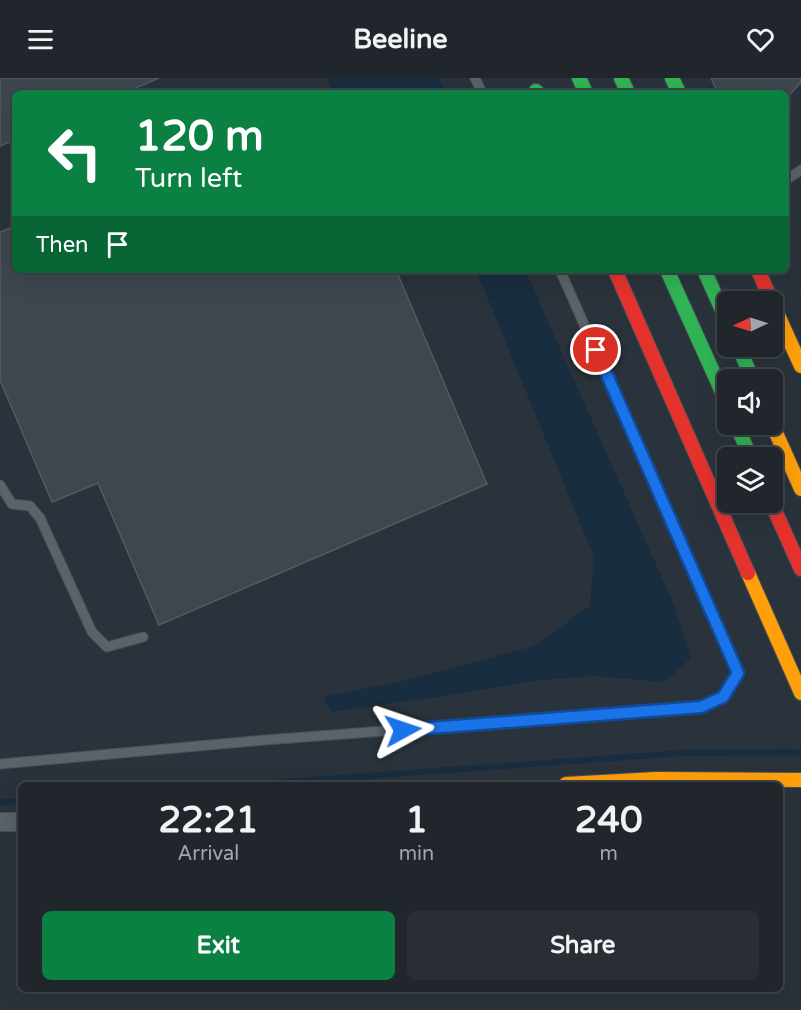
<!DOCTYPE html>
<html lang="en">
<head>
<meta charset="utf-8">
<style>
	:root { --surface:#20262c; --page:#282e34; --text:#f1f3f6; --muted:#a2a5a9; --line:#3d4348; --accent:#0b8043 }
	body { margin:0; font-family:"Varela Round",sans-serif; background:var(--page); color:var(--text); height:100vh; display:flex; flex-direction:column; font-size:22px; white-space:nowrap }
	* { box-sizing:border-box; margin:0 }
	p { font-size:20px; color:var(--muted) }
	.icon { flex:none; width:33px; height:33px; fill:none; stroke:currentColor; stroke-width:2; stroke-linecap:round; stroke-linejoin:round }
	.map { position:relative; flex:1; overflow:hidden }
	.panel { position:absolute; left:18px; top:704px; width:765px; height:210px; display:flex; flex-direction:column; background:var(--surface); border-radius:9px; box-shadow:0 6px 24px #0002,0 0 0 2px var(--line) }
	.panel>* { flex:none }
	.banner { position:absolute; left:12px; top:12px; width:777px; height:183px; border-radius:9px; box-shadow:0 6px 24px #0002,0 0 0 2px var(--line); background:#0b8043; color:#fff; overflow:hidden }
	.needle { width:39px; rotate:266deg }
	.buttons { position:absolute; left:717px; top:213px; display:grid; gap:12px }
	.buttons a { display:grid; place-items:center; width:66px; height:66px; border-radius:9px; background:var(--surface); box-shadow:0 6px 24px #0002,0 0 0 2px var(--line); font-size:30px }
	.pin { position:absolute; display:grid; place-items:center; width:51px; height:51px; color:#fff; margin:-26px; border:3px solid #fff; border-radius:50%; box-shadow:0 2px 6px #0007 }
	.me { position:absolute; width:66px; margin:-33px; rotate:85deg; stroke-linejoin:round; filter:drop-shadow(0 0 4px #0008) }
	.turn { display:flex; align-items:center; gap:21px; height:126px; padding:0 24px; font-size:27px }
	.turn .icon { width:78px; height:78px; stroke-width:2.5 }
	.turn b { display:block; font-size:42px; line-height:51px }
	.then { display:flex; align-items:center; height:57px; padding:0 24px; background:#0003; gap:12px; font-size:22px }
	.eta { display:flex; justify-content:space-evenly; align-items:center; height:102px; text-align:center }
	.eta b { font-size:36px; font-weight:700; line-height:42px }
	.button { display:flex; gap:12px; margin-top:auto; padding:12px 24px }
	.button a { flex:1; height:69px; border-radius:9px; background:var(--accent); color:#fff; font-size:24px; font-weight:700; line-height:69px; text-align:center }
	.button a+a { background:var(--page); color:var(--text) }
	header { display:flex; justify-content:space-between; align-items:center; height:78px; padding:0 24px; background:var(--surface); font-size:27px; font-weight:700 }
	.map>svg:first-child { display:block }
	.water { fill:#182d40 }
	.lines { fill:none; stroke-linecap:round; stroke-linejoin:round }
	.stream { stroke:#182d40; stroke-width:6 }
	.building { fill:#3f474e; stroke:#525a62; stroke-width:1.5 }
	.lane-casing { stroke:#485057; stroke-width:11 }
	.street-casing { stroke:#485057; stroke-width:20 }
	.fast-casing { stroke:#485057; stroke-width:16 }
	.slow-casing { stroke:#485057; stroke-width:16 }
	.jam-casing { stroke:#485057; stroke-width:16 }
	.lane { stroke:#5b6268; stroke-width:9 }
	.street { stroke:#5b6268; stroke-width:18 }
	.fast { stroke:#30b455; stroke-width:14 }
	.slow { stroke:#ff9f0a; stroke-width:14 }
	.jam { stroke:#e5322d; stroke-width:14 }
	.route-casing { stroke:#114b97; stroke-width:15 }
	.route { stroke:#1a73e8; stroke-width:10 }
</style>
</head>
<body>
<header><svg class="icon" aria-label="menu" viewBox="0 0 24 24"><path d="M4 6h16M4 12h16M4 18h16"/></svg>Beeline<svg class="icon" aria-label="heart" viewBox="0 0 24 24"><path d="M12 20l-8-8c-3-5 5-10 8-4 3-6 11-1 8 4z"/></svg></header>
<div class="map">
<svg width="801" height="932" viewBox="0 0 801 932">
	<rect width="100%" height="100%" fill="#2a333b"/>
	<!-- water -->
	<g class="water">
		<polygon points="327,0 439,0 446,15 334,15"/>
		<polygon points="476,192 525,192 674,527 691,580 665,604 595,598 540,602 451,617 331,634 323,619 412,601 534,568 590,528 594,479"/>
	</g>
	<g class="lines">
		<!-- stream -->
		<g class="stream">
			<polyline points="257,706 682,675 795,674 801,675"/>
			<polyline points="0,724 21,723"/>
		</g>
	</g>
	<!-- building -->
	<g class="building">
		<polygon points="0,0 159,0 124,15 15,15 15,62 0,68"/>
		<polygon points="711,0 801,0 801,4 786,21 786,15 718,15"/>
		<polygon points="15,148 15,192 396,192 487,406 159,547 98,405 52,424 0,302 0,154"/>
	</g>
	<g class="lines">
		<!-- lane casing -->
		<g class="lane-casing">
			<g id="lane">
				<polyline points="475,0 482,15"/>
				<polyline points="786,102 801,92"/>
				<polyline points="0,407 12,426 30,428 40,440 92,554 107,569 143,559"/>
				<polyline points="0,686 265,662 701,629 723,619 738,595 560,192"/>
			</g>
		</g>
		<!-- street casing -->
		<g class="street-casing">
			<polyline id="street" points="0,744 21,744"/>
		</g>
		<!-- fast casing -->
		<g class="fast-casing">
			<g id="fast">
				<polyline points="579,0 586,15"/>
				<polyline points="621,0 628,15"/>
				<polyline points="672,0 679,15"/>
				<polyline points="536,13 538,15"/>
				<polyline points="667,192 728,327"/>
				<polyline points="704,192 728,245"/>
				<polyline points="738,268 753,302"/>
				<polyline points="736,346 751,380"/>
			</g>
		</g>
		<!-- slow casing -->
		<g class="slow-casing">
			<g id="slow">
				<polyline points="772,224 801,288"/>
				<polyline points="772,346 801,411"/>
				<polyline points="748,495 801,615"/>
				<polyline points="566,706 656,701 801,702"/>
			</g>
		</g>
		<!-- jam casing -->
		<g class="jam-casing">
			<g id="jam">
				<polyline points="615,192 748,495"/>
				<polyline points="758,192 772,224"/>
				<polyline points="771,424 801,491"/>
			</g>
		</g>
		<!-- lane -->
		<use href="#lane" class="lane"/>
		<!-- street -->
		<use href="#street" class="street"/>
		<!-- fast -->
		<use href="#fast" class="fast"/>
		<!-- slow -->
		<use href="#slow" class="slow"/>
		<!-- jam -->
		<use href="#jam" class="jam"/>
	</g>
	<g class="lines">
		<!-- route casing -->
		<g class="route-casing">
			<polyline id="route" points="403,652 701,629 723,619 738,595 596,272"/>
		</g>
		<!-- route -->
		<use href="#route" class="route"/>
	</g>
</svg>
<div class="buttons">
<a><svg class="needle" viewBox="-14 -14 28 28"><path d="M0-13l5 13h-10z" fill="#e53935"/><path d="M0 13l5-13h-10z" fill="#a2a5a9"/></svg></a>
<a><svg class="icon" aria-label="sound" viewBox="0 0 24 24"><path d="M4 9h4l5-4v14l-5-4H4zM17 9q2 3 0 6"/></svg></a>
<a><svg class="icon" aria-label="layers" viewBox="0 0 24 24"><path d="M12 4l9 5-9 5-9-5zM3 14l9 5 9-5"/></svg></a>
</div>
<div class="pin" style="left:596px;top:272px;background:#d93025"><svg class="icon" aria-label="arrive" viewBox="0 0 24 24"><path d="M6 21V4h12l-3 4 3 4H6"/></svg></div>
<svg class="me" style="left:403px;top:652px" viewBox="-20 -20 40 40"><path d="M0-17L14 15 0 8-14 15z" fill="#1a73e8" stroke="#fff" stroke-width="4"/></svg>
<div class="banner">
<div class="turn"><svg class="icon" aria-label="left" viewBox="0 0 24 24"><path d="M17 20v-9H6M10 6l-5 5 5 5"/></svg><div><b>120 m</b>Turn left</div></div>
<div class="then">Then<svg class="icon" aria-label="arrive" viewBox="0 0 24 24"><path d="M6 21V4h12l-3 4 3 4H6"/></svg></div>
</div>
<section class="panel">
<div class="eta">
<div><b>22:21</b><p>Arrival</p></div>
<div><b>1</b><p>min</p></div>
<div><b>240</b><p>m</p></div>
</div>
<div class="button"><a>Exit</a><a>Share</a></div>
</section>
</div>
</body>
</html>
